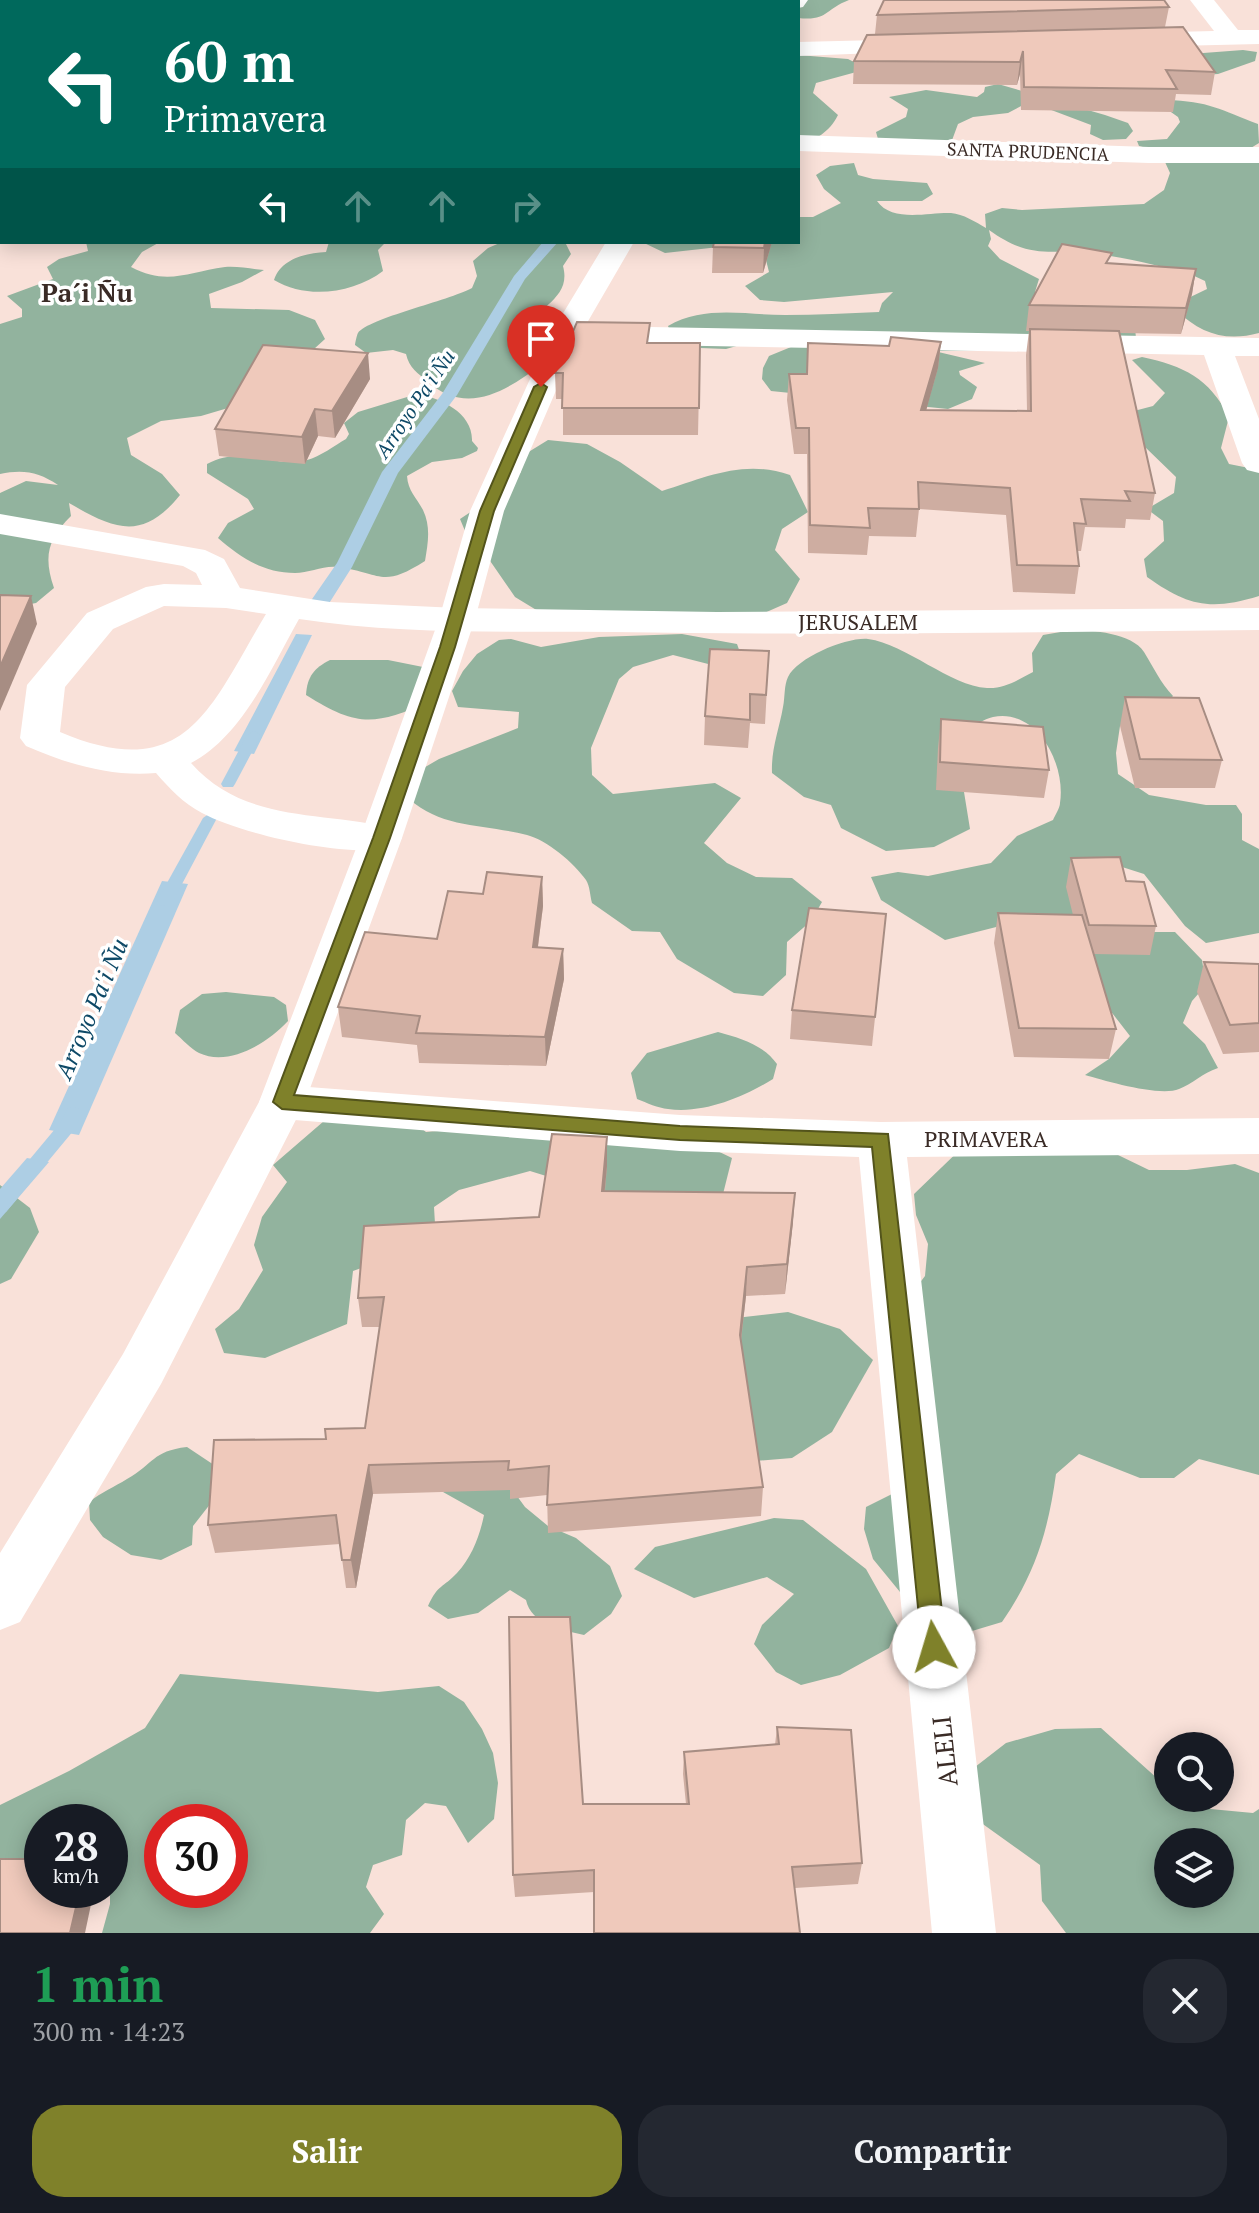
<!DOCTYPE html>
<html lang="es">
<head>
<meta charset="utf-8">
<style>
	:root { --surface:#171b24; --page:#242831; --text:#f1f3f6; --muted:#9ea1a6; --accent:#7f812a }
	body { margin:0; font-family:"PT Serif",serif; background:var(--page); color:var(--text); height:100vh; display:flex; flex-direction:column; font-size:30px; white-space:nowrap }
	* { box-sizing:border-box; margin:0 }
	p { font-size:26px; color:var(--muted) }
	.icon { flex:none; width:44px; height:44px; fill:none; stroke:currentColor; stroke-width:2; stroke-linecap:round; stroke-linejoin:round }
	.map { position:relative; height:1933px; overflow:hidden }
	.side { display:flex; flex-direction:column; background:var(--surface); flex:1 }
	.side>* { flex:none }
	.top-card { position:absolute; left:0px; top:0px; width:800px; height:244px; box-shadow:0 4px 20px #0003; background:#00695c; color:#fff; overflow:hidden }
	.fabs { position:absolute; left:1154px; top:1732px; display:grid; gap:16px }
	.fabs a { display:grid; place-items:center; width:80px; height:80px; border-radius:50%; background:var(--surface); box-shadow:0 4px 20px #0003; font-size:40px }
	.speed { position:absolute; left:24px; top:1804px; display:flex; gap:16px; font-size:40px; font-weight:700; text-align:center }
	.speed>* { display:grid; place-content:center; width:104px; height:104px; border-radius:50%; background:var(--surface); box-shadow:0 4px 20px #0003; line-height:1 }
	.speed small { font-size:20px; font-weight:400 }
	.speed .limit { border:12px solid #d22; background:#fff; color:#111 }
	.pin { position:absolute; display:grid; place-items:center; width:68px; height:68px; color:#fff; margin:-82px -34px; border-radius:50% 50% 50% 0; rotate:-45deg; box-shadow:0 0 8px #0007 }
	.pin .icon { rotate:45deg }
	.me { position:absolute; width:88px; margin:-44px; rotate:354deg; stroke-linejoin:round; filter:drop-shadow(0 0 6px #0008) }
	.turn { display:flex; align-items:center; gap:28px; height:168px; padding:0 32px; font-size:36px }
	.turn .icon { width:104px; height:104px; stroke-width:2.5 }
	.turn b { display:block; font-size:56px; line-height:68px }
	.lanes { display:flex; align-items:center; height:76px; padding:0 32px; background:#0003; justify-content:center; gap:40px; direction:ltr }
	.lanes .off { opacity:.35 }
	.round { display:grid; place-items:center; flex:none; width:84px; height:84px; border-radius:32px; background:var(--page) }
	.headline { display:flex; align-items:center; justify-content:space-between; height:136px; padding:0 32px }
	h1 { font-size:48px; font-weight:600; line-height:60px; color:#1e9e55 }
	.cta { display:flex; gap:16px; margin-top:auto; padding:16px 32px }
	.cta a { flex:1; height:92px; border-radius:32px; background:var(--accent); color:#fff; font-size:32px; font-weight:600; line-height:92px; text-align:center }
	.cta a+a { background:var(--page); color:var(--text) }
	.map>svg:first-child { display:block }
	.forest { fill:#92b39e; fill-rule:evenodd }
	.water { fill:#adcee4 }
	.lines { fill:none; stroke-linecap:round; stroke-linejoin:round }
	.stream { fill:#adcee4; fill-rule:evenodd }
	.minor { fill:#fff; fill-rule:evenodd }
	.major { fill:#fff; fill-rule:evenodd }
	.wall { fill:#ceada1 }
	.shaded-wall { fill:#a78d83 }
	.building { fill:#efc9bb; stroke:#a78d83; stroke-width:2 }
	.route { fill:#7f812a; stroke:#53541b; stroke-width:2 }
	.labels { text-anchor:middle; stroke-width:7; stroke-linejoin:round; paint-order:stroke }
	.far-street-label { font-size:18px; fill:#3a2b26; stroke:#fff }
	.far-water-label { font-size:20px; font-style:italic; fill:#0e4967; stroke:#fff }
	.street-label { font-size:22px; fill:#3a2b26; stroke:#fff }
	.water-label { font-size:24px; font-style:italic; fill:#0e4967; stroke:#fff }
	.far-district-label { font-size:26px; font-weight:bold; fill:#3a2b26; stroke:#fff }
	.near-street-label { font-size:26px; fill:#3a2b26; stroke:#fff }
</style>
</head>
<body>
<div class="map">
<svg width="1259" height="1933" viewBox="0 0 1259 1933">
	<rect width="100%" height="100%" fill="#f9e1d9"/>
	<!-- forest -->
	<g class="forest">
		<polygon points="345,0 741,0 738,2"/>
		<path d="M798,0h51c-26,10 -20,21 -51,18v-16h-3z"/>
		<polygon points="1243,50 1257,52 1255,61 1218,74 1203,75 1190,54"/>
		<path d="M798,55l50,4 14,7 -2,5 -44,12 -3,10 25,22c-9,18 -22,24 -40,31z"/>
		<polygon points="998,84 1105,115 1128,123 1133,131 1126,139 1103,140 1090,134 1091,125 1046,108 1023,105 1008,113 973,117 958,124 951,143 878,139 876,132 906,117 908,109 889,97 926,90 977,97 984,92 985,87"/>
		<path d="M1166,100c43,1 55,10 92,24l1,19 -13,8 -92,-1 -15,-4 -2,-5 30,-2 13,-17 -2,-5 -17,-12z"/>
		<path d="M1259,161v172c-33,9 -58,1 -83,-23l2,-7 29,-14 -2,-8 -15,-7c-31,-8 -61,-16 -93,-20 -47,-6 -65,7 -108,-24l2,9 -3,7 12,13 39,20 -4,13 7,11 93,25 1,10 -108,12 -94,1 51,12 -26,8 1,4 17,12 -5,12 -24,10 -177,-18 -9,-12 1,-11 6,-12 22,-9 -23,-10 -42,12 -26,-1 -27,-9 -5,-13c36,-21 77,-11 117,-11 32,0 63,-2 94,-3l3,-9 11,-11 -109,10 -24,-2 -15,-14 24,-14 -3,-12 -47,-13 -54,6 -23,-11h156v-25h15l28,-14 -17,-14 -8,-14 14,-9 24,-3 4,12 15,4 54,4 6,11 -11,7h-45c15,22 52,11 74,12 12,1 25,9 35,15l-1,-14 17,-6 20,2 122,-6 20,-14 6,-17 -5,-11z"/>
		<path d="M86,242h74l-18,10 -11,15c36,19 57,5 94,0 13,-1 27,2 39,3l-22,12 -33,12 2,14 78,2 26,10 10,19 -11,10 -41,17 -45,42 -27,8 -40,5 -34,17 4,17 31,19 18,21c-37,46 -65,35 -111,8l2,13c-23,23 -28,40 -17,72l-18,15 -36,7v-117l26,-12 32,4c-19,-13 -35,-16 -58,-11v-150l22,-7v-8l-15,-13 46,-17 -6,-12 12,-8 29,-8z"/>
		<path d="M329,242h57l-8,8 5,21c-29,22 -76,29 -109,9 7,-21 31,-27 52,-28z"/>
		<path d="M502,242h63l6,12 -8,12c9,33 -27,40 -43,70l4,13 17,16c-35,26 -74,51 -113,17 -10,-9 -19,-14 -22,-28l-13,-4 -27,3 -11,-8c0,-1 2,-11 3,-12 11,-15 90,-32 114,-45l5,-12 -4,-15 15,-13z"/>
		<path d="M1142,357c42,9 67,21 87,60l-8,31 8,16 30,6v126c-49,15 -71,10 -112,-19l-3,-18 20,-18 -1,-20 -16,-12 27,-16 2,-16 -31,-30 -33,-13 -100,-16 22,-11 100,4 19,-5 12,-13 -33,-33z"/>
		<path d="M417,394c24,4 56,19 55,47l6,7 -1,3 -15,7 -30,4 -25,14c1,15 9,21 16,34 8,17 5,33 2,51 -44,28 -43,12 -87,6 -14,-2 -29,6 -43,6 -31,0 -54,-15 -77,-35l10,-15 26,-14 -6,-10 -41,-26v-9c37,-20 65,5 100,-4 13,-3 28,-15 39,-21l3,-5 -5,-11 14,-11z"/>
		<path d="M548,440l39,4 33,18 42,29c44,-14 82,-32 128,-16l18,37 -26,17 -7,21 25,29 -13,24 -34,15 -215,-7 -23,-14 -29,-42 -18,-17 -8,-19 45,-30 16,-17 1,-16z"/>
		<path d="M1072,630c20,0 60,3 72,22 10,16 16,30 29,44l-14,15 -39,15 -4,27 2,21 31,21 57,10h30l6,9v26l17,9v84l-53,10 -21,-17 -41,-52 -25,-8 -29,66h85l27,28 4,25 -14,16 -9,22 22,21 13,24c-16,5 -25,16 -39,21 -19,8 -73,-8 -94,-14l24,-16 21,-23 -21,-27 -101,-85 -63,16 -64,-40 -10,-23 27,-5 30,4 63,-13 26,-27 36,-16c2,-5 7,-12 7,-17 6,-38 -22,-95 -67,-86 -9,2 -19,9 -28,14l-1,61 6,37 -36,18 -48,4 -45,-23 -10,-23 -27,-8 -32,-24c-1,-24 7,-43 11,-66 2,-10 1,-22 5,-30 10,-20 59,-40 80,-38 38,5 82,47 119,49 17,1 31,-8 46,-16l-1,-19 11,-18z"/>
		<path d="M682,634l55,10 5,14 -26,8 -43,-11 -40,12 -14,12 -28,69 1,27 21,19 102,-11 26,15 -37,45 23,20 29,14 36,1 30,24 -11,19 -24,21 -1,33 -23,21 -29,-3 -57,-34 -17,-27 -28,-1 -40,-28c-2,-7 -2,-17 -6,-23 -12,-17 -39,-40 -59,-45 -42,-11 -84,-6 -118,-36l6,-26 24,-14 79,-31 1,-16 -61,-5 -6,-16 11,-20 14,-17 22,-14 12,-1 30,8 58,-10z"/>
		<path d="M330,660h58l50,10 -9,32c-54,23 -71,26 -123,-7 1,-18 8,-27 24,-35z"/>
		<path d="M226,992l48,5 12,8 2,16c-20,22 -59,46 -89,32 -8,-4 -17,-14 -24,-20l5,-23 22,-16z"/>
		<path d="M718,1032c22,6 46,13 59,32l-4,15c-29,18 -69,35 -105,30 -10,-1 -21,-6 -31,-10l-6,-26 16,-20z"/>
		<polygon points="346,1102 389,1102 426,1132 472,1128 680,1133 732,1158 723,1194 627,1201 530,1171 459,1190 434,1207 436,1241 353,1271 347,1324 265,1358 224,1353 215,1329 239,1309 263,1270 254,1245 262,1217 287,1182 273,1165"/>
		<path d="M970,1140l146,14 33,16h38l48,-6 24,9v302l-60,-16 -25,19h-34l-61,-24 -23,20c-8,58 -21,100 -54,148l-30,9 -36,-8 -36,-31 -27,-33 -9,-30 2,-22 32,-16 2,-182 25,-33 3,-32 -12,-29 -2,-21z"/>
		<polygon points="0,1185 30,1208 39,1232 11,1279 0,1284"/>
		<polygon points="788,1312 840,1329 873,1360 832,1432 792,1458 730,1463 718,1320"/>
		<path d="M187,1447l33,22 -2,25 -25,32 -1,19 -31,15 -30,-5 -28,-18 -13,-17 -1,-18c13,-10 25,-15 38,-23 27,-15 25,-28 60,-32z"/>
		<path d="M493,1463l32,44 23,19 28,12 34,28 12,30 -11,18 -27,21c-22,-5 -53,-11 -58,-35l-16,-10 -32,23 -30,6 -20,-13c10,-22 15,-18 29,-33 15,-16 23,-38 27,-58l-41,-23z"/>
		<polygon points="774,1518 803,1520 866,1569 898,1626 889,1648 840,1675 801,1685 776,1672 754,1644 762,1625 794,1594 767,1577 694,1598 634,1569 655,1547"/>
		<path d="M180,1674l198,18 61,-6 25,16 18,27 11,24 5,30 -4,36 -26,24 -22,-37 -21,-3 -19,17 -4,35 -29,10 -7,22 18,27 -14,19h-268l8,-29v-82h-68v52l-42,19v-88l69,-34 76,-43zM162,1822h68v68h-68z"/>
		<path d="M1101,1728l67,60v10h11l10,9 64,6 6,-4v124h-193l-24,-32 -2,-36 -67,-48 -7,-43 40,-31 49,-14zM1168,1842h52v52h-52z"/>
	</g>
	<!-- water -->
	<g class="water">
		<polygon points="543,242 558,242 525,279 457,395 398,473 352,567 328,605 310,602 337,563 382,472 442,394 514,276"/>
		<polygon points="296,634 312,635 254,754 234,751"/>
		<polygon points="162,881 188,884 79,1135 49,1130"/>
		<polygon points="27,1158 49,1162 0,1219 0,1189"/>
	</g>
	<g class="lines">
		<!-- stream -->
		<g class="stream">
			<polygon points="254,731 261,735 235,784 233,787 223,787 221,784 247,735"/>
			<polygon points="210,813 217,818 173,901 165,906 160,905 157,901 203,818"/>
			<polygon points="73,1107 79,1109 82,1113 74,1130 6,1212 0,1214 0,1195 60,1123 67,1109"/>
		</g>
		<!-- minor -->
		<g class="minor">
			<polygon points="1190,0 1214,0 1238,30 1259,30 1259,44 1132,47 1123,45 1120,40 1123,35 1132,33 1214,31"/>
			<polygon points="920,39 929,41 932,46 929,51 798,56 798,42"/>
			<polygon points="0,103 2,104 2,120 0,119"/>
			<polygon points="798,135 1149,147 1259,147 1259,163 1149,163 798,151"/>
			<polygon points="592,326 1259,338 1259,356 1235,356 1259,419 1259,473 1247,470 1242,463 1204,355 592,344 581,341 577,335 581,329"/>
			<path d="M0,514l205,36 19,9 16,29 90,14 127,6 260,4 542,-4v22c-215,2 -431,6 -646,2 -104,-1 -211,3 -314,-13 -28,49 -56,117 -108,144 55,62 133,47 205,66l6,9 -6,9c-45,12 -153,-12 -194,-34 -19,-10 -32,-24 -46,-40 -45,4 -89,-9 -130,-27l-6,-8 7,-53 60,-72 59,-26 18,-3 38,1 -6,-12 -13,-7 -183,-32zM164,606l62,2 40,6c-56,93 -79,172 -206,118l5,-45 48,-58z"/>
			<polygon points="282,1085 680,1115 881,1122 1259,1118 1259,1154 907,1157 996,1933 932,1933 859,1157 680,1151 282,1119 265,1114 259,1102 265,1090"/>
		</g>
		<!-- major -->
		<g class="major">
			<polygon points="784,0 808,0 803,7 798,8 798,2"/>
			<polygon points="606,242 634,242 580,335 504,511 475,619 402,838 305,1102 161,1384 20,1622 0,1630 0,1553 123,1354 259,1102 360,838 439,619 470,511 550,335"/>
		</g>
	</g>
	<!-- wall -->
	<g class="wall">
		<polygon points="0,0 141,0 139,2 2,2 2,39 0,39"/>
		<polygon points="1169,7 1165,27 1215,72 1211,95 1176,94 1173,112 1021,110 1020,74 1017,85 853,84 854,61 875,34 877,15"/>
		<polygon points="714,242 772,242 763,273 712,273 713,247"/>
		<polygon points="1111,264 1196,269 1192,294 1181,334 1120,333 1155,493 1150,520 1126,519 1125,528 1085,527 1081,551 1077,551 1079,566 1075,594 1013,592 1006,515 919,509 916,537 869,536 867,555 808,553 807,454 794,454 787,400 789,374 806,374 889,346 941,342 938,368 926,410 1027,411 1026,355 1029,331 1026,331 1029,305"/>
		<polygon points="650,343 700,343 698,435 563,435 563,399 556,399 555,373"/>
		<polygon points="370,379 335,438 318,436 305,464 219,456 215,429"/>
		<polygon points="769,651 765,724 750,723 748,748 704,745 705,716"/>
		<polygon points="1125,697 1222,760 1215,788 1135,788 1120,726"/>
		<polygon points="941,719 1049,770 1044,798 936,790 938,748"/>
		<polygon points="1071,858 1126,881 1156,926 1150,955 1094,954 1116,1029 1109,1059 1014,1057 994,943 998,913 1073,915 1066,887"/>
		<polygon points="542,877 543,906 538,947 563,949 564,979 546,1066 419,1063 417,1045 342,1037 338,1007 437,939 483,894"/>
		<polygon points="886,914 872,1046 790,1039 792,1010"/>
		<polygon points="1204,962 1259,964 1259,1052 1223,1054 1197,992"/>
		<polygon points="607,1166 605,1191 793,1222 785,1294 746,1296 741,1341 763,1487 761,1516 548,1533 547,1495 510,1499 510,1490 373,1494 356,1588 346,1588 340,1544 215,1553 208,1525 326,1439 365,1428 380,1327 362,1327 358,1298 539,1217"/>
		<polygon points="777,1727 862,1863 858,1884 795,1888 594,1892 515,1897 513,1875 583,1804 686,1804 683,1774 684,1752 775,1745"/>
	</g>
	<!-- shaded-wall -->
	<g class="shaded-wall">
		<polygon points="126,0 141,0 139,2 124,2"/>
		<polygon points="1023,51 1020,74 1017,85 1020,62"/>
		<polygon points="2,202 2,229 0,230 0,204"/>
		<polygon points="765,242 772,242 763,273 764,248"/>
		<polygon points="1196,269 1192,294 1181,334 1186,308"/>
		<polygon points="941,342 938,368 919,436 921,410"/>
		<polygon points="368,353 370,379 335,438 332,411"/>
		<polygon points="315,409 318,436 305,464 302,437"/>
		<polygon points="31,596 37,624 0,711 0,667"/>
		<polygon points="542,877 543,906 534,976 533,947"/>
		<polygon points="563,949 564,979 546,1066 545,1037"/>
		<polygon points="607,1137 607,1166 602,1220 602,1191"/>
		<polygon points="795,1193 793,1222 785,1294 787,1264"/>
		<polygon points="747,1267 746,1296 738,1364 740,1335"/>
		<polygon points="369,1465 373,1494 356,1588 351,1560"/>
		<polygon points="80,1890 94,1890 85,1933 70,1933"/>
	</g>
	<!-- building -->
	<g class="building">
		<polygon points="10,0 126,0 124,2 8,2"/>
		<polygon points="884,0 1164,0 1169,7 877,15"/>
		<polygon points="1183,27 1215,72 1166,70 1177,89 1024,87 1023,51 1020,62 854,61 867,35"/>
		<polygon points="0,116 2,116 2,202 0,204"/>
		<polygon points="714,242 765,242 764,248 713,247"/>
		<polygon points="1062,244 1112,253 1106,263 1196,269 1186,308 1029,305"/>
		<polygon points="577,322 650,323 647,343 700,343 699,408 562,408 563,373 555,373"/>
		<polygon points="1030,329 1119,331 1155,493 1125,491 1130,501 1081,499 1086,524 1074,523 1079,566 1017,565 1010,488 918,482 919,509 868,508 870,528 810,525 809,428 796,428 789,374 807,374 808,343 889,346 891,337 941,342 921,410 1031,411"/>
		<polygon points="263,345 368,353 332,411 315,409 302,437 215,429"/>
		<polygon points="0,595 31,596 0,667"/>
		<polygon points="710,649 769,651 766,695 750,694 750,720 705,716"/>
		<polygon points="1125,697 1199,698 1222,760 1140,759"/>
		<polygon points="941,719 1043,727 1049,770 940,762"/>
		<polygon points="1120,857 1126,881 1144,882 1156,926 1089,925 1071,858"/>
		<polygon points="487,872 542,877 533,947 563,949 545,1037 416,1033 420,1016 338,1007 365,932 437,939 448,891 483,894"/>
		<polygon points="809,908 886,914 875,1017 792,1010"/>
		<polygon points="998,913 1082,915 1116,1029 1019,1028"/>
		<polygon points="1204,962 1259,964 1259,1023 1230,1025"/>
		<polygon points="552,1134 607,1137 602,1191 795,1193 787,1264 747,1267 740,1335 763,1487 547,1505 549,1466 508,1470 509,1461 369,1465 351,1560 342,1560 336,1515 208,1525 214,1440 326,1439 325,1429 365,1428 384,1297 358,1298 364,1226 539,1217"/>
		<polygon points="509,1617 570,1617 583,1804 689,1804 684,1752 779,1744 777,1727 851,1730 862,1863 792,1867 800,1933 594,1933 594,1870 513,1875"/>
		<polygon points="0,1859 42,1859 42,1890 80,1890 70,1933 0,1933"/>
	</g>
	<!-- route -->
	<polygon class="route" points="541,383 547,387 494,511 455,647 390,838 294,1095 680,1126 888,1134 946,1647 943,1655 934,1658 926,1655 922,1647 872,1147 680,1140 282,1109 273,1102 373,838 440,647 480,511 534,387"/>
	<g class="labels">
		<!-- far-street labels -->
		<g class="far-street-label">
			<text transform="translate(1028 152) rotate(2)" y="6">SANTA PRUDENCIA</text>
		</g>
		<!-- far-water labels -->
		<g class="far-water-label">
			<text transform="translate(415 404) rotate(-56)" y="7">Arroyo Pa'i Ñu</text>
		</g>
		<!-- street labels -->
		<g class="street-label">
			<text x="858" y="630">JERUSALEM</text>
			<text x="986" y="1147">PRIMAVERA</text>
		</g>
		<!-- water labels -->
		<g class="water-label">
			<text transform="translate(92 1009) rotate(-67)" y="8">Arroyo Pa'i Ñu</text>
		</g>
		<!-- far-district labels -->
		<g class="far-district-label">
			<text x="87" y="302">Pa´i Ñu</text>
		</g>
		<!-- near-street labels -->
		<g class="near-street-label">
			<text transform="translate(945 1751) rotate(-96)" y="9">ALELI</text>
		</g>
	</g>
</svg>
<div class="fabs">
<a><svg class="icon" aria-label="search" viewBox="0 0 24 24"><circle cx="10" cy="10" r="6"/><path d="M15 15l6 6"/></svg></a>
<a><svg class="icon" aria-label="layers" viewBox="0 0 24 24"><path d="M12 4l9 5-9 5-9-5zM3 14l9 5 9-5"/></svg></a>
</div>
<div class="speed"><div>28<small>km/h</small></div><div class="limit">30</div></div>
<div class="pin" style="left:541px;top:387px;background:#d93025"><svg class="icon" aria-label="arrive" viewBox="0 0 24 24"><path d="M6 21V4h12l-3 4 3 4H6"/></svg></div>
<svg class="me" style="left:934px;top:1647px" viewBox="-20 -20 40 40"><circle r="19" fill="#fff"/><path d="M0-13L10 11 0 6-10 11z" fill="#7f812a"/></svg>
<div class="top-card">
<div class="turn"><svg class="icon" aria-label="left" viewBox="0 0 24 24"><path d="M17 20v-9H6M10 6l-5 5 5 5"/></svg><div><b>60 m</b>Primavera</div></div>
<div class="lanes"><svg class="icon" aria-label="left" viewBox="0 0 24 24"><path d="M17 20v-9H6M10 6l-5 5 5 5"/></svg><svg class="icon off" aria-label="ahead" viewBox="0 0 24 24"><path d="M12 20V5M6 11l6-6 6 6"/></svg><svg class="icon off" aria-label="ahead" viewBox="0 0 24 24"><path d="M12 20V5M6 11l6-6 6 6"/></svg><svg class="icon off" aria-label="right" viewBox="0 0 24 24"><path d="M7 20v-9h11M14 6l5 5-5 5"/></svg></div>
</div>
</div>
<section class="side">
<div class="headline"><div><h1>1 min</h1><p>300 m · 14:23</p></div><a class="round"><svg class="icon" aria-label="close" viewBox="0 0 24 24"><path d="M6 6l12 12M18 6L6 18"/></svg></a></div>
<div class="cta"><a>Salir</a><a>Compartir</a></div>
</section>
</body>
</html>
